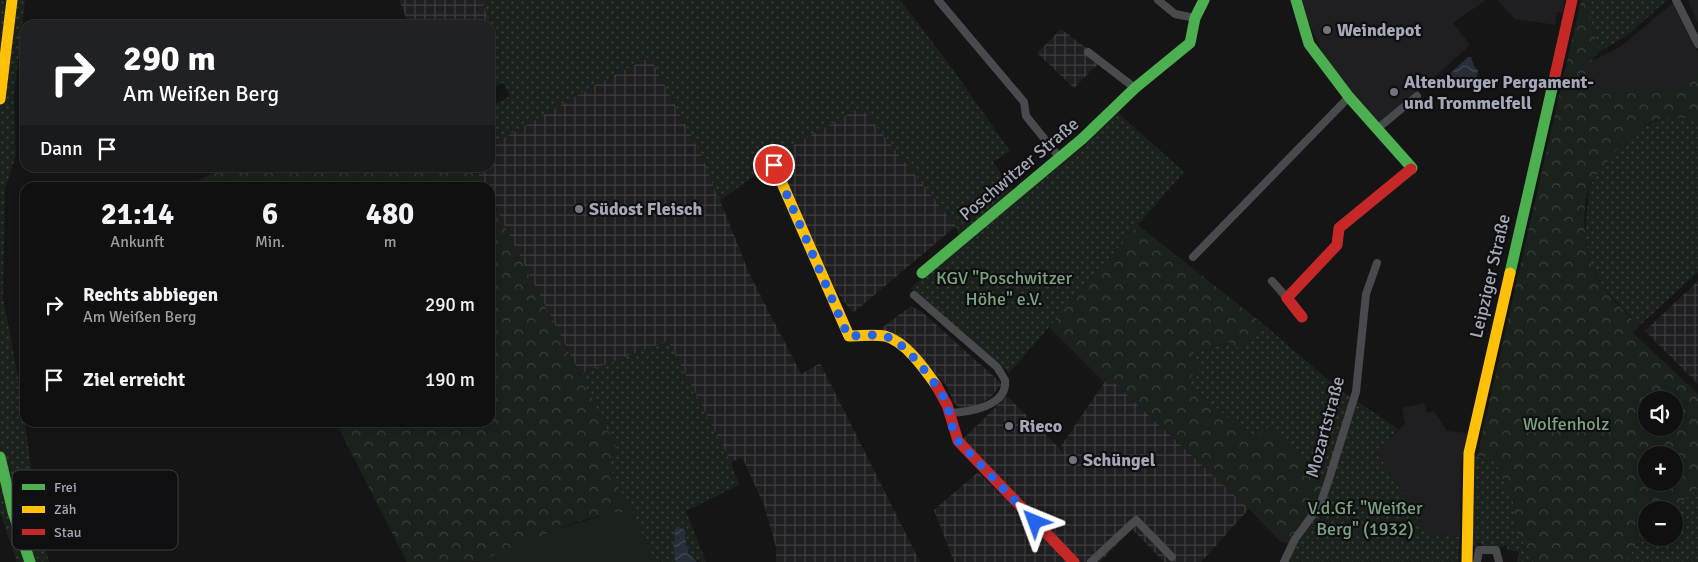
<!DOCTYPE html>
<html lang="de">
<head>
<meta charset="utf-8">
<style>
	:root { --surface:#101010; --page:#191919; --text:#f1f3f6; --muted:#9c9d9f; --line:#303030 }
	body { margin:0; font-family:Signika,sans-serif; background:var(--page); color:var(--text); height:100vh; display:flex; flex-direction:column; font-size:19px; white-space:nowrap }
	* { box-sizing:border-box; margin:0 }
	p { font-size:16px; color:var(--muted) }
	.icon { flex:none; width:28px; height:28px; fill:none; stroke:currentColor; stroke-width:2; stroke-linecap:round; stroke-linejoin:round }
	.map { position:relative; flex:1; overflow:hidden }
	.side { position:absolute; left:20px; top:182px; width:475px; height:245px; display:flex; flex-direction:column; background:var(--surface); border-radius:15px; box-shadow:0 2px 8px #0003,0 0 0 1px var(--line) }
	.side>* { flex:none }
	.guide { position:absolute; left:20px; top:20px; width:475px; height:152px; border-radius:15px; box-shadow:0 2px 8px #0003,0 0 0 1px var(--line); background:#202124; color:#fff; overflow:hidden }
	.fabs { position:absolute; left:1638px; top:391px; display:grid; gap:10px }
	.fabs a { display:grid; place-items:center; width:45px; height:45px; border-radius:50%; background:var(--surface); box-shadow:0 2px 8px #0003,0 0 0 1px var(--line); font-size:25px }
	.pin { position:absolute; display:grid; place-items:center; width:42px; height:42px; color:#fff; margin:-21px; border:2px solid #fff; border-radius:50%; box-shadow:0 1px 5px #0007 }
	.me { position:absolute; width:55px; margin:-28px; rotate:316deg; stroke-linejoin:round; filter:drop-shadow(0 0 4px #0008) }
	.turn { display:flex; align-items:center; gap:18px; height:105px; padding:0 20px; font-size:22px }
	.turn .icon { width:65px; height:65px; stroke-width:2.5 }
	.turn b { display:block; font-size:35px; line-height:42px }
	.then { display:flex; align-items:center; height:48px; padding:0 20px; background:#0003; gap:10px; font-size:19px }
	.eta { display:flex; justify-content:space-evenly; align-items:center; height:85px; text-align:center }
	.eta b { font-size:30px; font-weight:700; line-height:35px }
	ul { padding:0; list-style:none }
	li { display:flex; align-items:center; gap:15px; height:75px; padding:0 20px }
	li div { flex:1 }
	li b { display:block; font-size:19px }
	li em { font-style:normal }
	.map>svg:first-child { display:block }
	.built { fill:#1f1f21 }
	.industrial { fill:url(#industrial-grid) }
	.grass { fill:url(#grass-dots) }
	.forest { fill:url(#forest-crowns); fill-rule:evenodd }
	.park { fill:#1b221c }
	.water { fill:url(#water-waves) }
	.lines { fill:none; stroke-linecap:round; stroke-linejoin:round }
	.street { stroke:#484a4e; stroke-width:8 }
	.fast { stroke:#4caf50; stroke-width:11 }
	.slow { stroke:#ffc107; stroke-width:11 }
	.jam { stroke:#c62828; stroke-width:11 }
	.route { stroke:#2563eb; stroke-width:9; stroke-dasharray:0 16.2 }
	.poi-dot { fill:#73757e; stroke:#0f0f11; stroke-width:2 }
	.labels { text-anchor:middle; stroke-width:4.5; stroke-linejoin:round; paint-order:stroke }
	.poi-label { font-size:18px; font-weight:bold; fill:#a5a9b7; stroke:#0f0f11; text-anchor:start }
	.street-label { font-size:18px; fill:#a5a9b7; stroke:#0f0f11 }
	.park-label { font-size:18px; fill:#7aa380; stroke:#0f0f11 }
	.key { fill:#0f0f11; stroke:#3c3d43; stroke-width:1 }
	.key-label { font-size:14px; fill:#a5a9b7 }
</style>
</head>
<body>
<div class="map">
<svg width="1698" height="562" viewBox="0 0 1698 562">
	<defs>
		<pattern id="industrial-grid" width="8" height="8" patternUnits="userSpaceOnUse" patternTransform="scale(1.25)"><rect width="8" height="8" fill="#1f1f21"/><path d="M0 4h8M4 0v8" fill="none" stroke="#3d3d3f"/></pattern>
		<pattern id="grass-dots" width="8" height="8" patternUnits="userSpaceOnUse" patternTransform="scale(1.25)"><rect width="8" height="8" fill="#1b221c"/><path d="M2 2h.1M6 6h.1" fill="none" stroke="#393f3b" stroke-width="1.8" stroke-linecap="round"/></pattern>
		<pattern id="forest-crowns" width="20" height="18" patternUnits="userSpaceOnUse" patternTransform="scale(1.25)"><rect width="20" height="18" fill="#1b221c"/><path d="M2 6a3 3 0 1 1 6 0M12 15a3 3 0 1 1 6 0" fill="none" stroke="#393f3b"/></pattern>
		<pattern id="water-waves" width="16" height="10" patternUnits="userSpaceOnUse" patternTransform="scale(1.25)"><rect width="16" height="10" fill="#272e37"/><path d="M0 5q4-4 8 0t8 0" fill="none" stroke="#434952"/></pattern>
	</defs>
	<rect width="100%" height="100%" fill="#151515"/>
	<!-- built -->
	<g class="built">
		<polygon points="1301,0 1486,0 1453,23 1470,45 1419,91 1381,122 1377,123 1349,91 1324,55 1305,15"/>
		<polygon points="1497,0 1565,0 1563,13 1557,12 1555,25 1515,19"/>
		<polygon points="1688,0 1698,0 1698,23 1690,6"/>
		<polygon points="1673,3 1698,51 1698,74 1687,85 1655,93 1588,94 1589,64 1592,61 1620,47"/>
		<polygon points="1424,403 1427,413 1434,411 1447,431 1467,433 1461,465 1460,537 1428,534 1376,451 1405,424 1402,408"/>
	</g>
	<!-- industrial -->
	<g class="industrial">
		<polygon points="399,0 482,0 490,25 409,25"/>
		<polygon points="1061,29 1090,51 1098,64 1074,88 1037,53"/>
		<polygon points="650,57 703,158 750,275 801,374 820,363 920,562 776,562 776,547 764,505 742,457 731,462 668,341 580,374 490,197 490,188 485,187 475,168 490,168 490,146 597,84"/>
		<polygon points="861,107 956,226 853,313 836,291 781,170 783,160 775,155"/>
		<polygon points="1698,281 1698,384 1645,331"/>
		<polygon points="911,306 921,311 1002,384 990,398 970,409 960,408 953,402 948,387 915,352 896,336 880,329"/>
		<polygon points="1108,377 1249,509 1201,562 1164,562 1132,529 1100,562 954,562 934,510 978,472 1035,529 963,439 1007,396 1064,453 1061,446"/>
	</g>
	<!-- grass -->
	<g class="grass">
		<polygon points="0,0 25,0 14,97 16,155 5,189 3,297 22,398 39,529 49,562 17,562 0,512"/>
		<polygon points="482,0 900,0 952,68 1010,151 993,162 1014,192 959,237 956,226 861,107 764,162 759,160 769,166 719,201 703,158 650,57 597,84 490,146 490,107 510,96 503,83 490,90 491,29"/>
		<polygon points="1586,0 1667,0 1629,34 1599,52"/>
		<polygon points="1116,111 1184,172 1009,373 911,288 1084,146"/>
		<polygon points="1668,117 1693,120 1698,124 1698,272 1639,326 1603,287 1591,264 1585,235 1589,189 1596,174 1623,141 1640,128"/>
		<polygon points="1263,324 1339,389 1398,429 1376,451 1428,534 1460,537 1458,562 1288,562 1296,544 1323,508 1269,427 1253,440 1187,382 1200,366 1191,353 1230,342 1243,350"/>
		<path d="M668,341l63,121 8,23 -53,26 20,51c-16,0 -23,-14 -20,-28l-12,-2 1,9 -2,1 2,20h-23l-19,-50 -16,-27 -8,-21 -29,-90z"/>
		<polygon points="1474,456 1494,459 1513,501 1516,530 1535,562 1517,562 1519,552 1507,550 1507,545 1501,547 1482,547 1481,543 1478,543 1477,547 1472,546"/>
		<polygon points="1698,488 1698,562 1624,562 1646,536 1646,538 1674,538 1673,510"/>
	</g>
	<!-- forest -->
	<g class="forest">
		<path d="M1581,0h5l13,52 -10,12 -1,30 67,-1 32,-8 11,-11v50c-6,-5 -10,-5 -18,-6 -31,-3 -51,17 -69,39 -8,10 -17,18 -22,31 -8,22 -5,53 2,75 9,26 29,44 48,63l-6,7 65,61v94l-25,22h-27v26l-22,26h-89l-19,-32 -3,-29 -19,-42 -17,-3zM1646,400h28v28h-28zM1646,455h28v27h-28z"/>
		<polygon points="221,168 475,168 485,187 199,187 196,182"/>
		<path d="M490,197l130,257 -11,10 8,21 16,27c-55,0 -102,33 -153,49 -15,1 -55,1 -73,1l-71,-139 154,-1z"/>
		<polygon points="1138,225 1263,324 1243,351 1229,342 1191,353 1200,366 1187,382 1253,440 1269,427 1330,487 1323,508 1296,544 1281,542 1249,509 1108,377 1103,381 1049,327"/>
	</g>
	<!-- park -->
	<polygon class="park" points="614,512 633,512 655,562 478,562 558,529"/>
	<!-- water -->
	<g class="water">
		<polygon points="1468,57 1471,57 1474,66 1478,71 1476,81 1458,85 1452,79 1448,79 1446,77"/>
		<polygon points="677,526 685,530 686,546 688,545 688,553 697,562 675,562 673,542 675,541 674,532"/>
	</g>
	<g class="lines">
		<!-- street -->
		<g class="street">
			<polyline points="938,0 1024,102 1026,116 1060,158"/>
			<polyline points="1158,0 1175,14 1195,18"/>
			<polyline points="1676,0 1698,44"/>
			<polyline points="1088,52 1135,88"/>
			<polyline points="1377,129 1417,96"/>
			<polyline points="1193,257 1349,97"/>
			<polyline points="1272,281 1287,298"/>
			<path d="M914,295l83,72 8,13c3,27 -37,32 -56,33"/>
			<polyline points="1091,562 1136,520 1172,557"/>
			<polyline points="1284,562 1295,539 1320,505 1328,482 1356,392 1366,294 1377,263"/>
			<polyline points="1477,562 1479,550 1496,550 1499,562"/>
		</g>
		<!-- fast -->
		<g class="fast">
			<polyline points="1296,0 1309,44 1349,97 1412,168 1411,169"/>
			<polyline points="922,273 1082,139 1135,88 1190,43 1195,18 1204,0"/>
			<polyline points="1510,273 1554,80"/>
			<polyline points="0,457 13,512 30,562"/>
		</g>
		<!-- slow -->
		<g class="slow">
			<polyline points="0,99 12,0"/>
			<path d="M774,165l75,171c12,0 24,-2 36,0 20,5 39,32 51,49"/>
			<polyline points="1467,562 1469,453 1510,273"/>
		</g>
		<!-- jam -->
		<g class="jam">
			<polyline points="1554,80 1572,0"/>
			<polyline points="1302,317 1287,298 1337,245 1339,228 1411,169"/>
			<polyline points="936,385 947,405 958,441 1074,562"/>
		</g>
	</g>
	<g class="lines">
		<!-- route -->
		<path class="route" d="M774,165l74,171c14,0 33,-4 46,4 14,8 48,49 53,65 4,12 4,24 11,36l77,81"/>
	</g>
	<!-- markers -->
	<g class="poi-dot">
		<circle cx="1327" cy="30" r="5"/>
		<circle cx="1394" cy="92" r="5"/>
		<circle cx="579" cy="209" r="5"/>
		<circle cx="1009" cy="426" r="5"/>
		<circle cx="1073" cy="460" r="5"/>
	</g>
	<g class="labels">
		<!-- poi labels -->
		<g class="poi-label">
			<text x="1337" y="36">Weindepot</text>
			<text x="1404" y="88">Altenburger Pergament-<tspan x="1404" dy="21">und Trommelfell</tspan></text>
			<text x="589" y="215">Südost Fleisch</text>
			<text x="1019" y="432">Rieco</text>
			<text x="1083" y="466">Schüngel</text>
		</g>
		<!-- street labels -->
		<g class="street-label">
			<text transform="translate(1019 169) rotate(-40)" y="6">Poschwitzer Straße</text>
			<text transform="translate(1490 276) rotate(-77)" y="6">Leipziger Straße</text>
			<text transform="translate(1325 427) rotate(-75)" y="6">Mozartstraße</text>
		</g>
		<!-- park labels -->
		<g class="park-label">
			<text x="1004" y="284">KGV "Poschwitzer<tspan x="1004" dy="21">Höhe" e.V.</tspan></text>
			<text x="1566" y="430">Wolfenholz</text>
			<text x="1365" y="514">V.d.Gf. "Weißer<tspan x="1365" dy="21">Berg" (1932)</tspan></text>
		</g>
	</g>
	<!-- legend -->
	<rect x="12" y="470" width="166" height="80" rx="8" class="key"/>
	<rect x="22" y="484" width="23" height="6" fill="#4caf50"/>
	<rect x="22" y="506" width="23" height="7" fill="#ffc107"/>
	<rect x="22" y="529" width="23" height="6" fill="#c62828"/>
	<g class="key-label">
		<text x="54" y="492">Frei</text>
		<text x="54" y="514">Zäh</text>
		<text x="54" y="537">Stau</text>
	</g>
</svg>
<div class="fabs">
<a><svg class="icon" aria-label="sound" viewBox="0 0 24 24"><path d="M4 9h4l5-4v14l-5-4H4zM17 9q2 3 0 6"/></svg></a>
<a>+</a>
<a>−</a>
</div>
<div class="pin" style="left:774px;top:165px;background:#d93025"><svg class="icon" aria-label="arrive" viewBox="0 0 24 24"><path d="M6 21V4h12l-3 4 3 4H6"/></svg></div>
<svg class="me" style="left:1035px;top:522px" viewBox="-20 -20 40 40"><path d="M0-17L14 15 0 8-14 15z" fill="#2563eb" stroke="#fff" stroke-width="4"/></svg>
<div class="guide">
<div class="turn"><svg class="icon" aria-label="right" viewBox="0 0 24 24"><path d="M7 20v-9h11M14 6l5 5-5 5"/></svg><div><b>290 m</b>Am Weißen Berg</div></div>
<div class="then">Dann<svg class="icon" aria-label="arrive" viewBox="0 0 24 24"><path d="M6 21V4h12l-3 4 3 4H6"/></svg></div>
</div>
<section class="side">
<div class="eta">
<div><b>21:14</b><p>Ankunft</p></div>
<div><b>6</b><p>Min.</p></div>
<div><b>480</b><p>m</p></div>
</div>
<ul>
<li><svg class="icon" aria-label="right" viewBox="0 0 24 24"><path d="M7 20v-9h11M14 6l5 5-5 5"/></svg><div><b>Rechts abbiegen</b><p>Am Weißen Berg</p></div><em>290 m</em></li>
<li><svg class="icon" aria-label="arrive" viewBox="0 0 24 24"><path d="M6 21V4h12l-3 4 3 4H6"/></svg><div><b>Ziel erreicht</b></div><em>190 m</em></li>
</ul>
</section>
</div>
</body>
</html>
